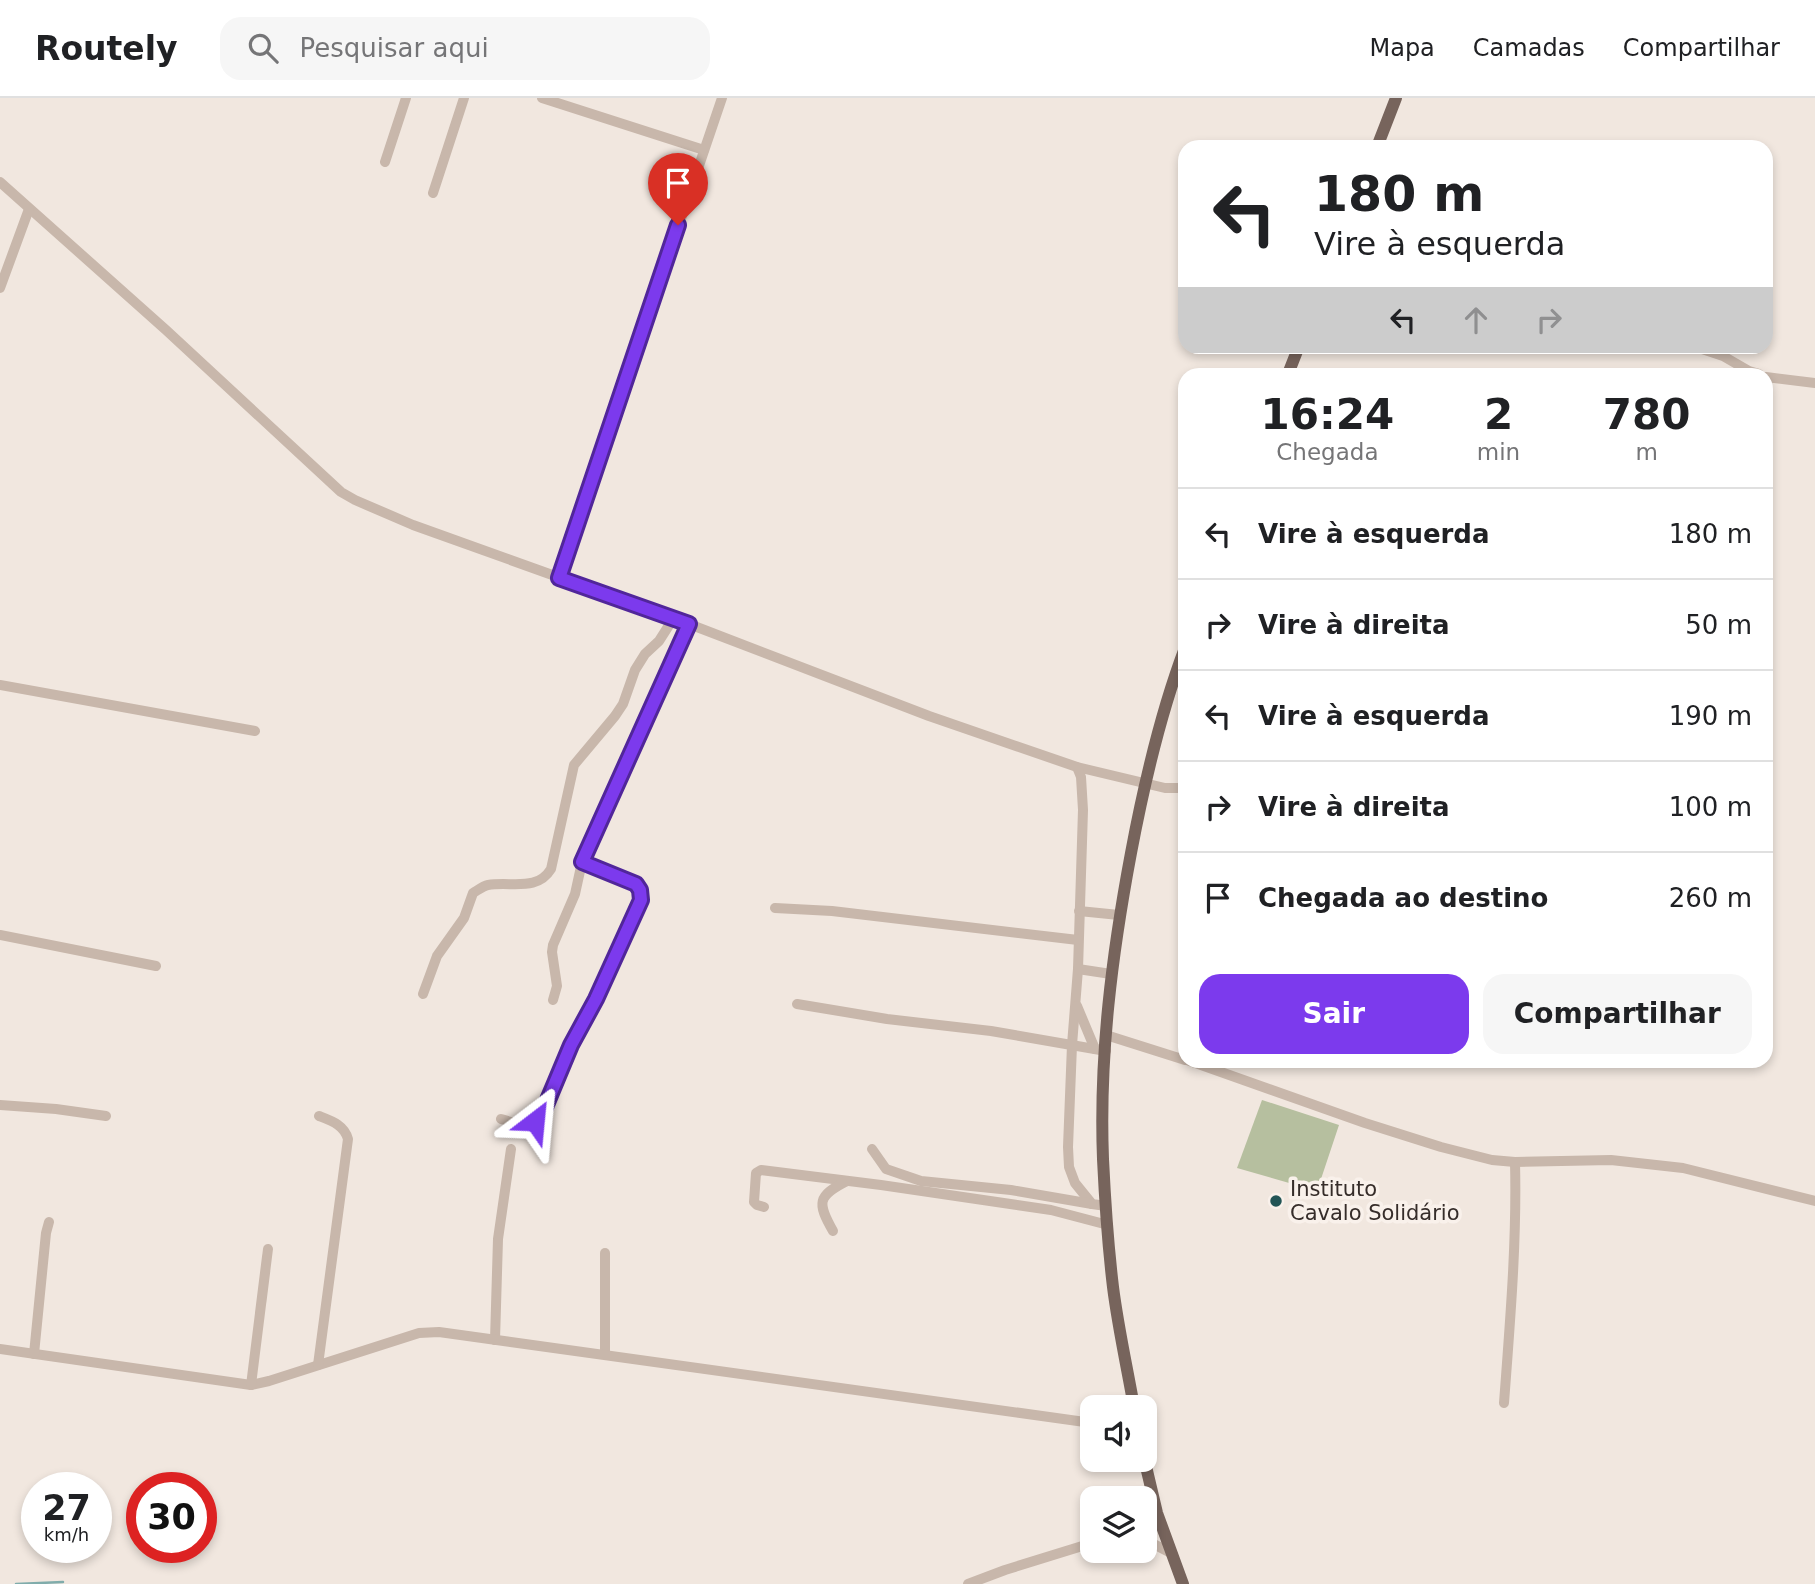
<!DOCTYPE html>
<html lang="pt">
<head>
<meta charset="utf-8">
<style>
	:root { --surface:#fff; --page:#f6f6f6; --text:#202124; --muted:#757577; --line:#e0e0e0; --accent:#7c3aed }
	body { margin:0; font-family:"DejaVu Sans",sans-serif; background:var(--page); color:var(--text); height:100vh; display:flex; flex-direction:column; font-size:26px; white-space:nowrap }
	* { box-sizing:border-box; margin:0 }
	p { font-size:23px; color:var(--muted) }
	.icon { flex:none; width:38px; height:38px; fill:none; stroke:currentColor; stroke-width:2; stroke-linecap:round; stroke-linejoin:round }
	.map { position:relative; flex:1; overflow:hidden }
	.side { position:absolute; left:1178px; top:270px; width:595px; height:700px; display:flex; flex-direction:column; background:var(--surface); border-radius:21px; box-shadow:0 4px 10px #0003 }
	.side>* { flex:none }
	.banner { position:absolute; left:1178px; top:42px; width:595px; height:214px; border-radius:21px; box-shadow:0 4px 10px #0003; background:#fff; color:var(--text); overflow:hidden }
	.buttons { position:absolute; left:1080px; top:1297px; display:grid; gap:14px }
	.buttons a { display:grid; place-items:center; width:77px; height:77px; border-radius:14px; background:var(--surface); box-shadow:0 4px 10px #0003; font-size:35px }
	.speed { position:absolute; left:21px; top:1374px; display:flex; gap:14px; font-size:35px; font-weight:700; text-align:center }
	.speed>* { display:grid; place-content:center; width:91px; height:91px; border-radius:50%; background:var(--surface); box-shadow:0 4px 10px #0003; line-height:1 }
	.speed small { font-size:18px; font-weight:400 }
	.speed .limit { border:10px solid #d22; background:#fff; color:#111 }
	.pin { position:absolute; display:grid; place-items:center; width:60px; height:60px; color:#fff; margin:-72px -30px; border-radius:50% 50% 50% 0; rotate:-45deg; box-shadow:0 0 7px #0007 }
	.pin .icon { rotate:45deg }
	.me { position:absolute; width:77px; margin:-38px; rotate:29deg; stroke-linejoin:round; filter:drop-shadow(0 0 5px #0008) }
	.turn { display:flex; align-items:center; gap:24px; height:147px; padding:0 21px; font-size:32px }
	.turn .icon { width:91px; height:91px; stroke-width:2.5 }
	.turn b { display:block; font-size:49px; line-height:60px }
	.lanes { display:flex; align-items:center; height:66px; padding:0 21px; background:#0003; justify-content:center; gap:35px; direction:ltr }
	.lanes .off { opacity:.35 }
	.eta { display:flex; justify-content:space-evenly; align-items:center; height:119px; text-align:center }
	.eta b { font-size:42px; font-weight:700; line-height:49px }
	.primary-button { display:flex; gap:14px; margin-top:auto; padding:14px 21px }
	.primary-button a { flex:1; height:80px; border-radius:21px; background:var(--accent); color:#fff; font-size:28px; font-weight:700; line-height:80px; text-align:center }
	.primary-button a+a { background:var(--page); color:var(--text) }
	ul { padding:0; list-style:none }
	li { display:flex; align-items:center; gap:21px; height:91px; padding:0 21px; border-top:2px solid var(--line) }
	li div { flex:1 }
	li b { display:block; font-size:26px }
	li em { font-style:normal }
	header { display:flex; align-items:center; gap:42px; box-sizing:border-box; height:98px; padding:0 35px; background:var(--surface); border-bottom:2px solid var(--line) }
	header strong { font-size:33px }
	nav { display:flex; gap:38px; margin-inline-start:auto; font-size:24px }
	.search { width:490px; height:63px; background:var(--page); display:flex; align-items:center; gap:18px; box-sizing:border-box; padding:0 24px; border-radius:21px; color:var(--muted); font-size:26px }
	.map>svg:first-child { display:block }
	.green { fill:#b6bf9f }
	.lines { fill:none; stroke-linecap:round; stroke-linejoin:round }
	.stream { stroke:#80acab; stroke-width:2.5 }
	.minor { stroke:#c8b7ab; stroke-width:10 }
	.major { stroke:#77645c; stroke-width:12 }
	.route-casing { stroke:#51269a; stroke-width:18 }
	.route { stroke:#7c3aed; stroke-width:12 }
	.poi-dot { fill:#225455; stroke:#f9f1eb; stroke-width:2.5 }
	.labels { text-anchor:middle; stroke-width:7; stroke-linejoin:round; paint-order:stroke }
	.poi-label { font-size:21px; fill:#362d2a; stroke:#f9f1eb; text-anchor:start }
</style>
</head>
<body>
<header>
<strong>Routely</strong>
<div class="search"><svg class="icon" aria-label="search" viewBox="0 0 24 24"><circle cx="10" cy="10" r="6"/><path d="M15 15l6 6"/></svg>Pesquisar aqui</div>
<nav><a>Mapa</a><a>Camadas</a><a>Compartilhar</a></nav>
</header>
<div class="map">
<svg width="1815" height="1486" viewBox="0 0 1815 1486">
	<rect width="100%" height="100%" fill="#f1e7df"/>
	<!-- green -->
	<polygon class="green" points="1262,1002 1339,1027 1317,1093 1237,1070"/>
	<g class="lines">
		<!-- stream -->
		<polyline class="stream" points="16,1486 63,1484"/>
		<!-- minor -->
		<g class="minor">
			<polyline points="542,0 704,52"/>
			<polyline points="385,64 406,0"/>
			<polyline points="0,84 166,232 341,394 355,402 413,427 689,526 929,618 1077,669 1165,690 1185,690"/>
			<polyline points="433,95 464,0"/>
			<polyline points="0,190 29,111"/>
			<polyline points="1693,248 1723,258 1749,273 1759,276"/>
			<polyline points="1766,279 1815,285"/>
			<polyline points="559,480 722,0"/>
			<polyline points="0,587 255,633"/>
			<polyline points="1077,669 1081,679 1083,712 1078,871 1072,947 1068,1049 1069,1069 1075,1085 1092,1106 1106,1108"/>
			<polyline points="775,810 832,813 1078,842"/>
			<polyline points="1079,813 1119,817"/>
			<polyline points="0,837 156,868"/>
			<polyline points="1078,871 1111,876"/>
			<path d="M423,896l14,-38 27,-38 9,-25c5,-3 10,-7 15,-8 23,-4 49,7 63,-16l23,-104 41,-49 8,-12 12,-34 10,-16 14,-13 14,-22"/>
			<polyline points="553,902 557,888 552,854 553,847 575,796 582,764 689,526"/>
			<polyline points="797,906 887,921 991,933 1106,953"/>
			<polyline points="1077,908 1095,951"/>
			<polyline points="1106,937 1185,962"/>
			<polyline points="1187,962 1365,1025 1441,1049 1492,1062 1515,1064 1611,1062 1683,1070 1815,1103"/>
			<polyline points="0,1007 56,1011 106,1018"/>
			<path d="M501,1021c20,6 27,10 42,-7l28,-67 25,-46 45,-99 -1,-10 -4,-5 -54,-23"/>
			<polyline points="872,1051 886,1071 921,1083 1011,1092 1092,1106"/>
			<polyline points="764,1109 757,1107 754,1104 756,1075 761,1072 881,1087 1051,1112 1108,1127"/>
			<path d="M833,1133c-16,-28 -16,-35 14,-50"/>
			<polyline points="605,1155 605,1256"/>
			<polyline points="495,1242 498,1141 511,1051"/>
			<polyline points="0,1251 251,1287 269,1283 419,1235 439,1234 1092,1325"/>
			<polyline points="34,1256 46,1135 49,1124"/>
			<path d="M318,1267l30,-226c-4,-14 -16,-18 -29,-23"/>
			<polyline points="251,1287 268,1151"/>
			<path d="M1504,1305c6,-81 13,-161 11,-241"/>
			<polyline points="1144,1441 1171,1455"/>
			<polyline points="968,1486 1005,1472 1092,1445"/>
		</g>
		<!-- major -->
		<g class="major">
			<polyline points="1377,49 1396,0"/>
			<polyline points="1288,276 1299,248"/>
			<path d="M1134,1309c-7,-40 -16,-80 -21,-120 -5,-42 -8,-86 -10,-128 -4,-103 9,-205 28,-306 13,-69 29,-139 54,-205"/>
			<polyline points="1144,1360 1157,1415 1183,1486"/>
		</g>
	</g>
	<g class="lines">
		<!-- route casing -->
		<g class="route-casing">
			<polyline id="route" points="535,1023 543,1014 571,947 596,901 641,802 640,792 636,786 582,764 689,526 559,480 678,127"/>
		</g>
		<!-- route -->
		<use href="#route" class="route"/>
	</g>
	<!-- markers -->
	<circle class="poi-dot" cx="1276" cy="1103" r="7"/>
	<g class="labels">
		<!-- poi labels -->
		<g class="poi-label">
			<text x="1290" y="1098">Instituto<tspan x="1290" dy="24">Cavalo Solidário</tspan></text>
		</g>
	</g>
</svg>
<div class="buttons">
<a><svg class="icon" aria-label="sound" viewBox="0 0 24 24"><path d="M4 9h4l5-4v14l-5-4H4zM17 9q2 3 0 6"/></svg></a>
<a><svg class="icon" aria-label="layers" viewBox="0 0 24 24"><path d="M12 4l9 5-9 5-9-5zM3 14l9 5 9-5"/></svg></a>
</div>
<div class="speed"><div>27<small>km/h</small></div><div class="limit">30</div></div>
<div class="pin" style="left:678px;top:127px;background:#d93025"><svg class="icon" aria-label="arrive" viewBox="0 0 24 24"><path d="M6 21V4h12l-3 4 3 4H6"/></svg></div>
<svg class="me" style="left:535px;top:1023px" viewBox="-20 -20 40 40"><path d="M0-17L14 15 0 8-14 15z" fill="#7c3aed" stroke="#fff" stroke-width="4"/></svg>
<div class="banner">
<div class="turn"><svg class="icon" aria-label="left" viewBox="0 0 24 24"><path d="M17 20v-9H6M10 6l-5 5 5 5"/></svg><div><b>180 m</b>Vire à esquerda</div></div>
<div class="lanes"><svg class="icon" aria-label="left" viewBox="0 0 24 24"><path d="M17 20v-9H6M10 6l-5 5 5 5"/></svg><svg class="icon off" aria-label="ahead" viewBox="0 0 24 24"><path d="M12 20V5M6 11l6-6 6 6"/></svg><svg class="icon off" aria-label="right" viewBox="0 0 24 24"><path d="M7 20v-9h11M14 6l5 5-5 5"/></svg></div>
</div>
<section class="side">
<div class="eta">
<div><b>16:24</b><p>Chegada</p></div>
<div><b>2</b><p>min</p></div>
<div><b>780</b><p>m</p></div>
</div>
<ul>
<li><svg class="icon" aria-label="left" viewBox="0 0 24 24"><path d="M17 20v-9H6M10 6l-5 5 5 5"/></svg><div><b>Vire à esquerda</b></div><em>180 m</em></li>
<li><svg class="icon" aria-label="right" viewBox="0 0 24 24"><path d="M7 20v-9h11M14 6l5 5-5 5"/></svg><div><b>Vire à direita</b></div><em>50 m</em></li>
<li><svg class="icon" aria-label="left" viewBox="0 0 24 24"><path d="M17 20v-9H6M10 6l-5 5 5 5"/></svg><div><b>Vire à esquerda</b></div><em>190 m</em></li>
<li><svg class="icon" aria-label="right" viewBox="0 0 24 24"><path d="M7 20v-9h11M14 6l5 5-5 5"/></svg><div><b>Vire à direita</b></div><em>100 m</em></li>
<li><svg class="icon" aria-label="arrive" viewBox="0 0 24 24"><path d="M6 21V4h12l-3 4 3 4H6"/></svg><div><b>Chegada ao destino</b></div><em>260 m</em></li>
</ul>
<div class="primary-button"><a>Sair</a><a>Compartilhar</a></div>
</section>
</div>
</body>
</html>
